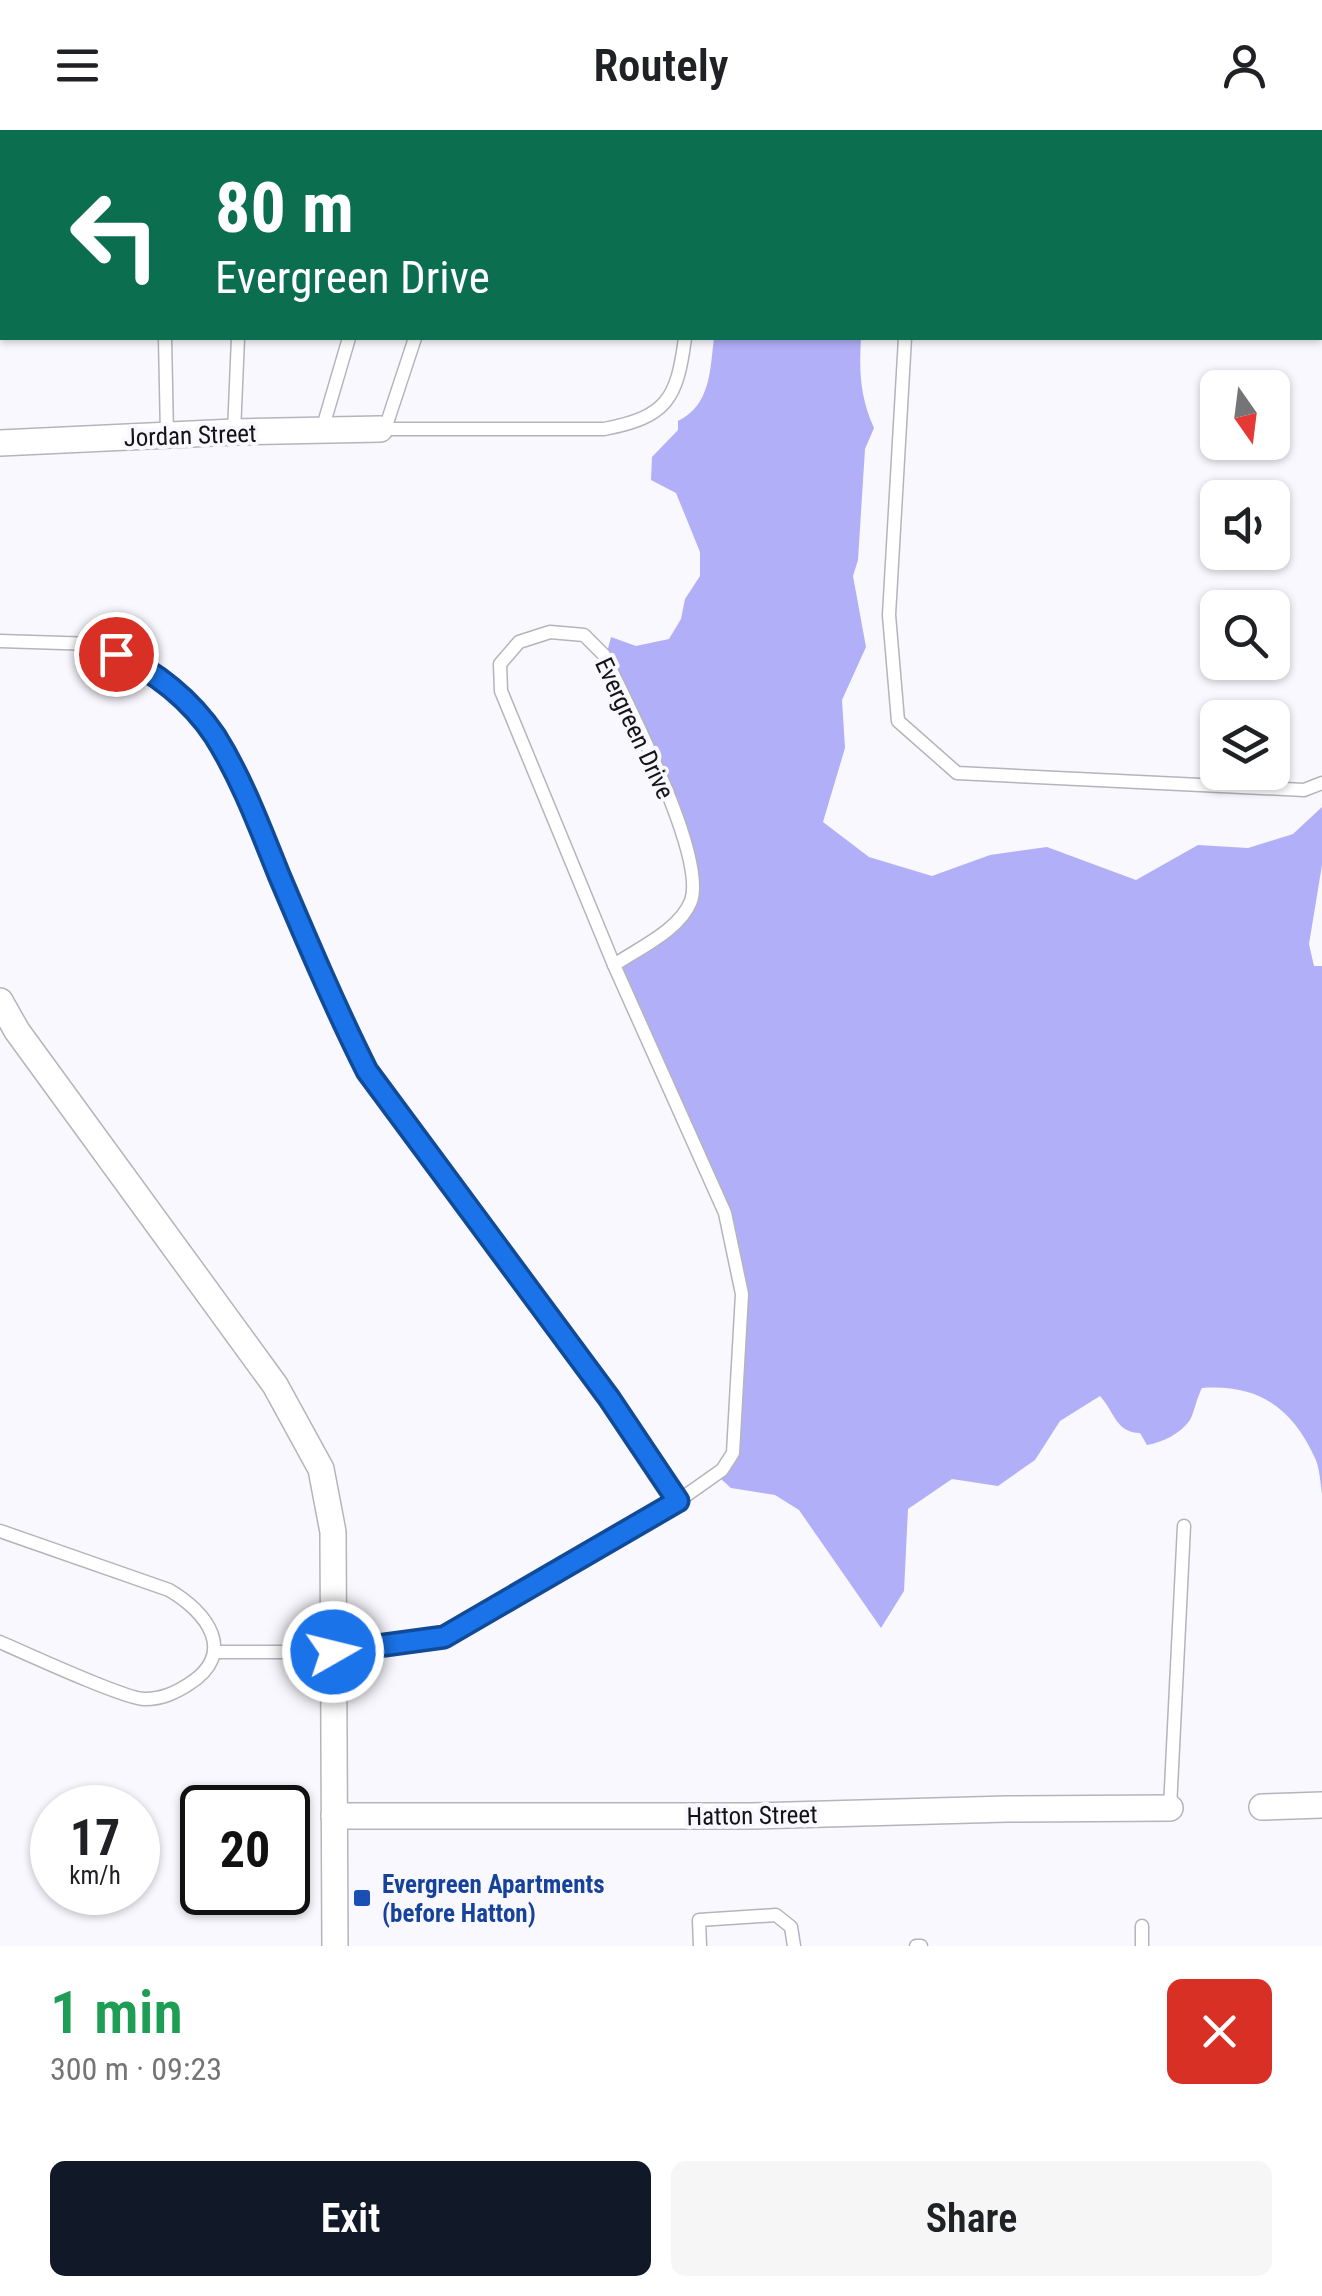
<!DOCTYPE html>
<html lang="en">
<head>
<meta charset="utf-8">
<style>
	:root { --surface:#fff; --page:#f6f6f6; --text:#202124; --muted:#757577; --accent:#111827 }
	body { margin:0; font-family:"Roboto Condensed",sans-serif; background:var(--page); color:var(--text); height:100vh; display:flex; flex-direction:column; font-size:38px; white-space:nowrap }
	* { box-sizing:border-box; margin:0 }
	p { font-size:32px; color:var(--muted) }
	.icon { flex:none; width:55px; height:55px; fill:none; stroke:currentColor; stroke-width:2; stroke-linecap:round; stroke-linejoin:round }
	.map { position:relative; height:1816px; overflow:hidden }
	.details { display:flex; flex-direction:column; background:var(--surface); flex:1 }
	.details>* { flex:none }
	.banner { position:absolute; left:0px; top:0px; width:1322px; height:210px; box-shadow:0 2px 8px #0004; background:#0b6e4f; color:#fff; overflow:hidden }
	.needle { width:65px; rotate:166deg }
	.tools { position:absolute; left:1200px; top:240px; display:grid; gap:20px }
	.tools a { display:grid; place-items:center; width:90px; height:90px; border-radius:15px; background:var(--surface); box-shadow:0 2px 8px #0004; font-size:50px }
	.speed { position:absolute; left:30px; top:1655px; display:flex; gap:20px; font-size:50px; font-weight:700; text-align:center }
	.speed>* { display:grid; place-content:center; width:130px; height:130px; border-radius:50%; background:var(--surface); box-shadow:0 2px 8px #0004; line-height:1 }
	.speed small { font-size:25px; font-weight:400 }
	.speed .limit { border:5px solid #111; border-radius:15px; background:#fff; color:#111 }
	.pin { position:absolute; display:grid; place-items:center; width:85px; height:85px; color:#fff; margin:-42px; border:5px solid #fff; border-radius:50%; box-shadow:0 2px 10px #0007 }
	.me { position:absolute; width:110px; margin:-55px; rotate:82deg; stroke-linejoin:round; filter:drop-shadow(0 0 8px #0008) }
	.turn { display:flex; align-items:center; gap:35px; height:210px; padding:0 50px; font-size:45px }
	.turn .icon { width:130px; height:130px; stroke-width:2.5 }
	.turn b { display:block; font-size:70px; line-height:85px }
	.round { display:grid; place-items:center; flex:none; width:105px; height:105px; border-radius:15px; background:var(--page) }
	.headline { display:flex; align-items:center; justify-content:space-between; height:170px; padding:0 50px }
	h1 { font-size:60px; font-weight:600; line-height:75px; color:#1e9e55 }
	.button { display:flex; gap:20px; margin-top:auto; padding:20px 50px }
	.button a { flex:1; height:115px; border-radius:15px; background:var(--accent); color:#fff; font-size:40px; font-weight:600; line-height:115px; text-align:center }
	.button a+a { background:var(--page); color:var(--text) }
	header { display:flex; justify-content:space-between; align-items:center; height:130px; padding:0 50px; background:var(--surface); font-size:45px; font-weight:600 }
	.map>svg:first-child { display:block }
	.forest { fill:#b2aff9 }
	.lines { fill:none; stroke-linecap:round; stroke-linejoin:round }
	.service-casing { stroke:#b4b4ba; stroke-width:15 }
	.minor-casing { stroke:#b4b4ba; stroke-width:28 }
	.service { stroke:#fff; stroke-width:12 }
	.minor { stroke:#fff; stroke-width:25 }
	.route-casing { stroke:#114b97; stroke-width:25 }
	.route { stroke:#1a73e8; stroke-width:18 }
	.transit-dot { fill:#1a4fb4; stroke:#f8f8fe; stroke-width:4 }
	.labels { text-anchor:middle; stroke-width:8; stroke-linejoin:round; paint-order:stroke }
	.street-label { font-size:25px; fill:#141416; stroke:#f8f8fe }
	.transit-label { font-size:25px; font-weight:bold; fill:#164399; stroke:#f8f8fe; text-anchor:start }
</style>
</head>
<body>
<header><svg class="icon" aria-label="menu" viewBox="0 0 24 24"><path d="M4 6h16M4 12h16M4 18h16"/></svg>Routely<svg class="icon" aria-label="person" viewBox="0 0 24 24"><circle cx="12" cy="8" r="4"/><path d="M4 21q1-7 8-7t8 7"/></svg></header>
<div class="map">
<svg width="1322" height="1816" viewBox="0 0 1322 1816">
	<rect width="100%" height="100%" fill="#f8f8fe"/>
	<!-- forest -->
	<path class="forest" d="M714,208h147c-2,33 -1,59 13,90l-9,21 -7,111 -5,16 13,71 -24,53 3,48 -22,74 46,35 63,19 58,-21 57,-8 89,33 62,-35 50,3 45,-14 29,-27v58l-13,79 5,22h8v528c-2,-12 -2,-27 -8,-38 -23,-50 -58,-72 -112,-68 -5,9 -9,28 -12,32 -10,14 -27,22 -43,25l-7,-12c-24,0 -26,-22 -40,-37l-40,25 -25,39 -37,26 -46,-7 -44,30 -4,82 -23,37 -82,-118 -24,-15 -44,-7 -10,-9 13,-22 10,-161 -20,-87 -105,-243 56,-40 20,-52 -89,-218 5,-19 25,9 33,-7 12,-20 4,-20 15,-23v-24l-24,-59 -25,-13 1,-23 26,-27v-9c33,-16 32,-52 36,-83z"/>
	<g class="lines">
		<!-- service casing -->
		<g class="service-casing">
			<g id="service">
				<polyline points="160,0 160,2"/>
				<polyline points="677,0 681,2"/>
				<polyline points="247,2 247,0"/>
				<polyline points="711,2 711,0"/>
				<polyline points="1320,138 1322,138"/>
				<polyline points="0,185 2,185"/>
				<polyline points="165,208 167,305"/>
				<polyline points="905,208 889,485 898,591 957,643 1304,660 1322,653"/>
				<path d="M380,299h224c63,-12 73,-30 81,-91"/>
				<polyline points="385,299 415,208"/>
				<polyline points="322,300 349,208"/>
				<polyline points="234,302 238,208"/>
				<path d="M550,502l34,3 20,20c22,48 103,200 87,246 -11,29 -52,47 -77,64l-113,-274 -1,-27 19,-22z"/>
				<polyline points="0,511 94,514 138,533 179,564 214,604 242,656 337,881 367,941 629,1294 678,1371"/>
				<path d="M0,1401l169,59c38,22 69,63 20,94 -14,9 -27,15 -44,15 -18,1 -120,-46 -145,-57"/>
				<polyline points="215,1522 333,1522 445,1507 678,1371 722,1340 733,1323 742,1164 725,1083 614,835"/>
				<polyline points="1170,1678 1184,1396"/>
				<polyline points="1142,1796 1142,1816"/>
				<polyline points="700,1816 699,1790 776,1785 791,1797 794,1816"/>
				<polyline points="916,1816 921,1816"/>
			</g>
		</g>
		<!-- minor casing -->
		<g class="minor-casing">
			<g id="minor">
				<polyline points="0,313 234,302 380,299"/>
				<polyline points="0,871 17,901 275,1255 321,1339 333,1402 335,1816"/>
				<polyline points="1262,1677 1322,1675"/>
				<polyline points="334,1686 751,1686 1007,1679 1170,1678"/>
			</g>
		</g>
		<!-- service -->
		<use href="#service" class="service"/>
		<!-- minor -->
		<use href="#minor" class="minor"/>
	</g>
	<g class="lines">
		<!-- route casing -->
		<g class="route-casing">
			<path id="route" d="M116,524c39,17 75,46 99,82 27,43 45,92 64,139 28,66 56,132 88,196l242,327 69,103 -234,136 -111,15"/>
		</g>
		<!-- route -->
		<use href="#route" class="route"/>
	</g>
	<!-- markers -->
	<rect class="transit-dot" x="352" y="1758" width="20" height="20" rx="5"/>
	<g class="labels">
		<!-- street labels -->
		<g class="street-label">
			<text transform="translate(190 305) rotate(-2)" y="9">Jordan Street</text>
			<text transform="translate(635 598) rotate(65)" y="9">Evergreen Drive</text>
			<text transform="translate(752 1685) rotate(-1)" y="9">Hatton Street</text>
		</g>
		<!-- transit labels -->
		<g class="transit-label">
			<text x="382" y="1763">Evergreen Apartments<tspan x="382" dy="29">(before Hatton)</tspan></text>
		</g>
	</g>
</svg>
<div class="tools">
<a><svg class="needle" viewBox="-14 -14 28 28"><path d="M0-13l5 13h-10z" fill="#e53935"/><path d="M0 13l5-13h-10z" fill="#757577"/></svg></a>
<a><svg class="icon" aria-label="sound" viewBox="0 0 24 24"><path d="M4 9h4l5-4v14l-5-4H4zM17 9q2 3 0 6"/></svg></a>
<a><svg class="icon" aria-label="search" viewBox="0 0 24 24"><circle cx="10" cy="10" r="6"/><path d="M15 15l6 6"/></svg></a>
<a><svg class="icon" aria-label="layers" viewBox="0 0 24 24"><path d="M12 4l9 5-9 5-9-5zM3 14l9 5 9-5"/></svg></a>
</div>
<div class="speed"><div>17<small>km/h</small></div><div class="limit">20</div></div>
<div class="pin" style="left:116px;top:524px;background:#d93025"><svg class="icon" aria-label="arrive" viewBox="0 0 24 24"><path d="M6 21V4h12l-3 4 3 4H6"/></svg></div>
<svg class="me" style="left:333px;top:1522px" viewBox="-20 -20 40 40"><circle r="17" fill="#1a73e8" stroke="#fff" stroke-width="3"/><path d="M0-11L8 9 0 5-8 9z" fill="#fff"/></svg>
<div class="banner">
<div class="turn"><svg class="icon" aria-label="left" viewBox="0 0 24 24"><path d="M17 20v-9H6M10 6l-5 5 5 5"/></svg><div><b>80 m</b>Evergreen Drive</div></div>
</div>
</div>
<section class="details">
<div class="headline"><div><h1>1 min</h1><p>300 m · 09:23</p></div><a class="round" style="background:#d93025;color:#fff"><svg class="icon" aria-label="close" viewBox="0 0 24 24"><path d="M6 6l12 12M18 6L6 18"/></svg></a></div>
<div class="button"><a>Exit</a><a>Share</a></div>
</section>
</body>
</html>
